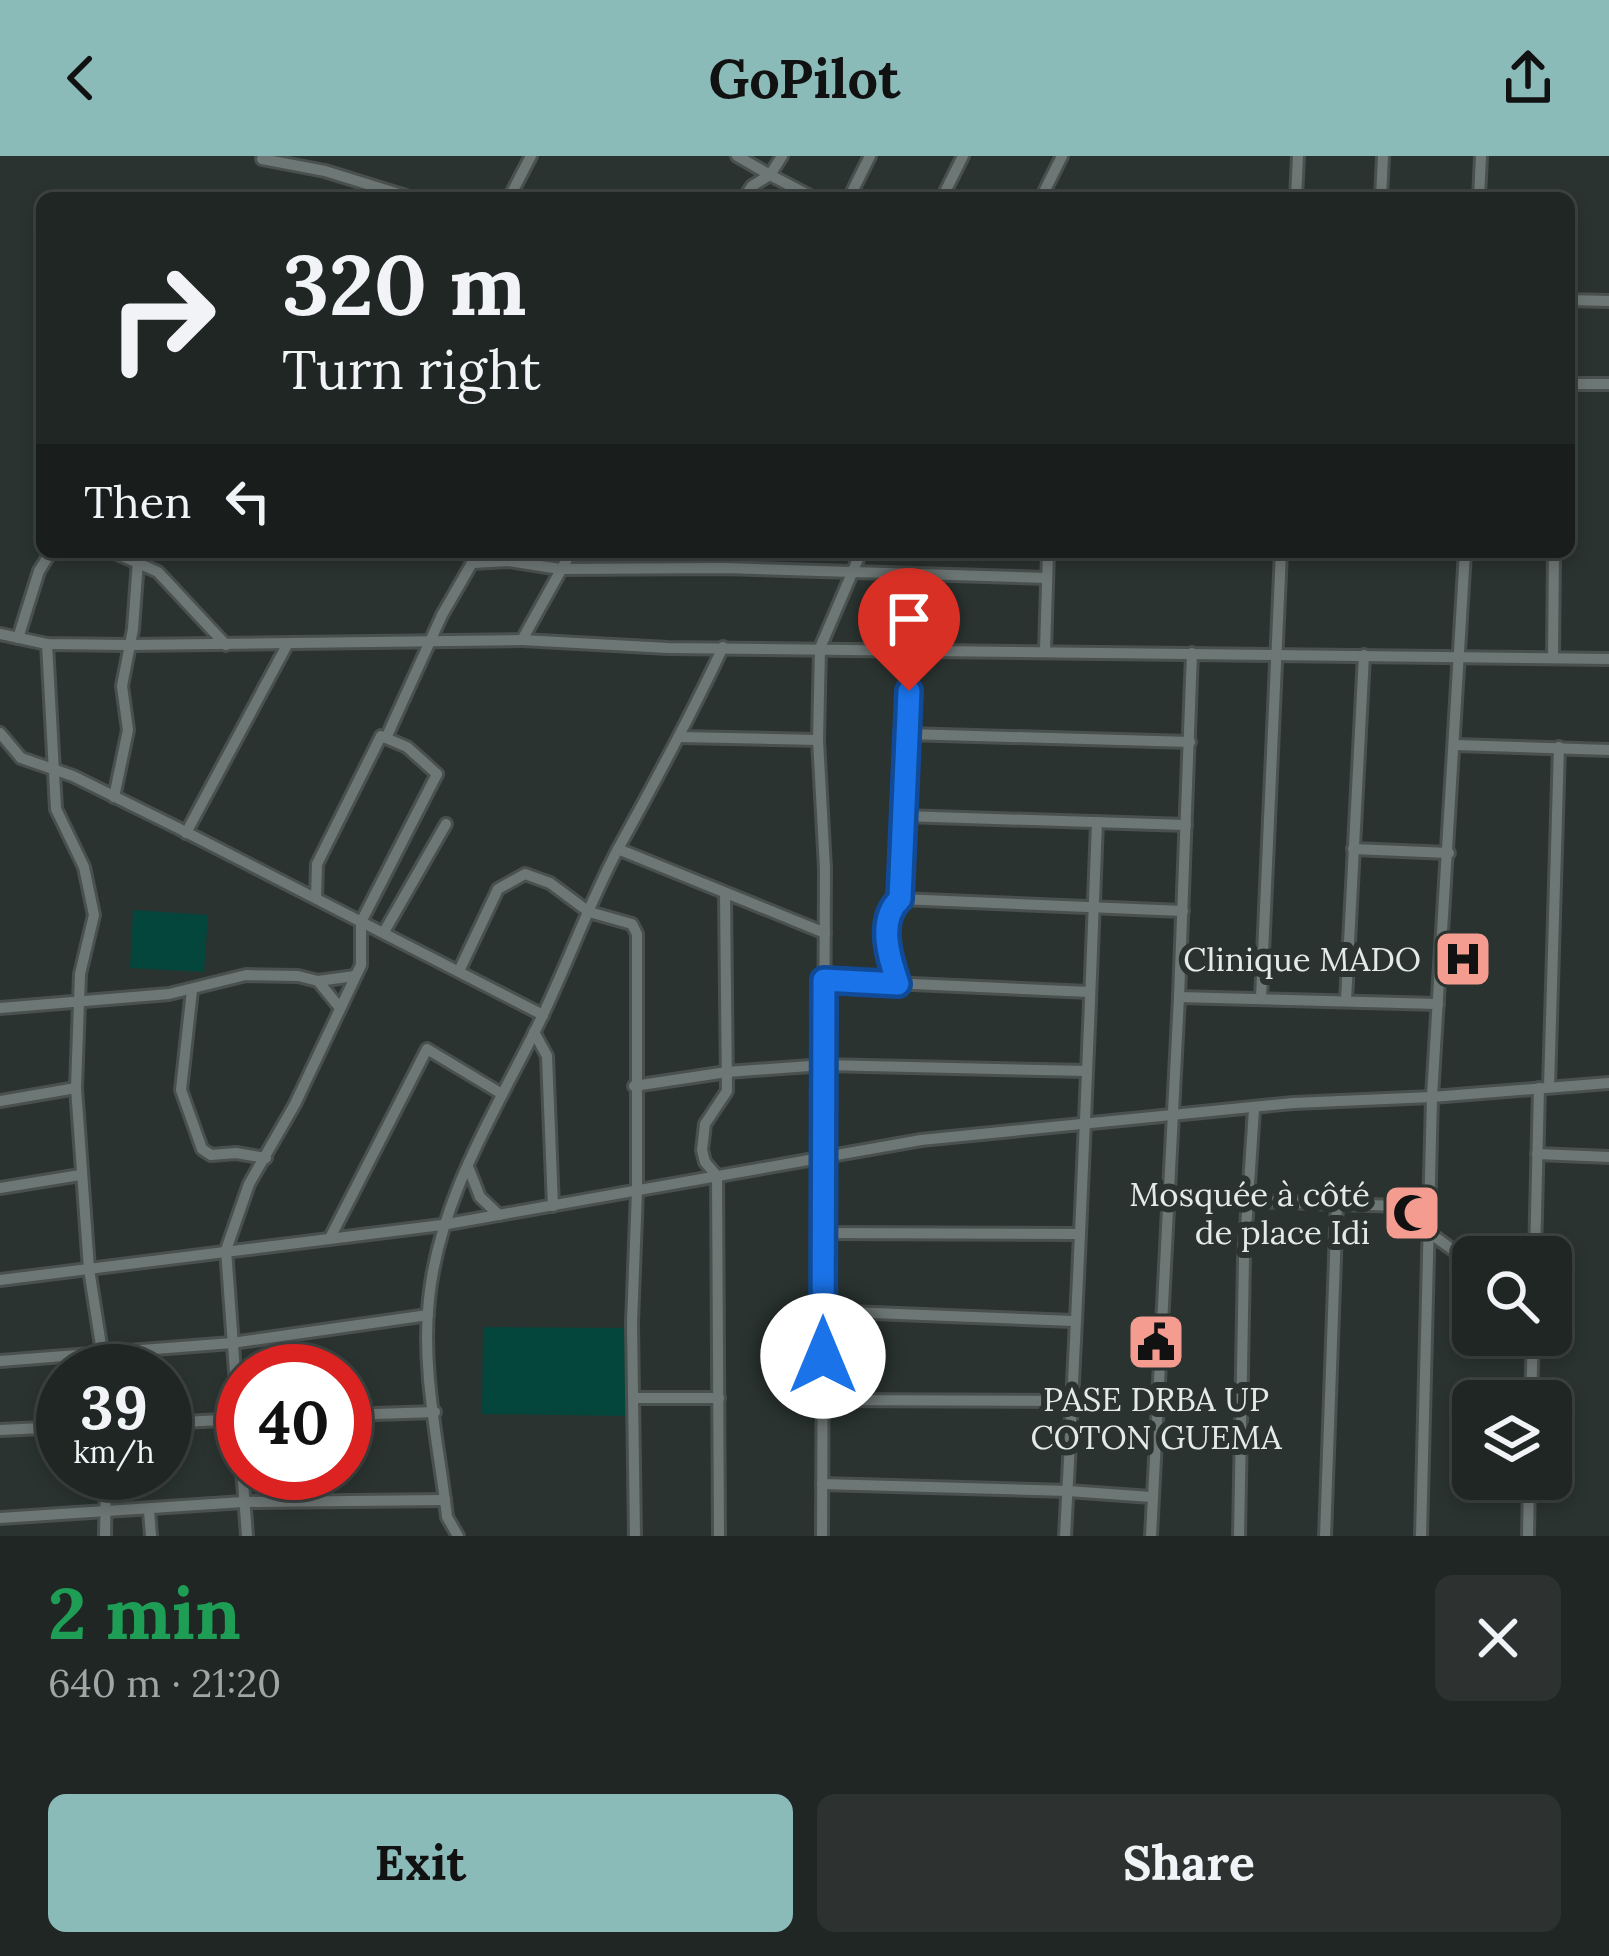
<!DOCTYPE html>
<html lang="en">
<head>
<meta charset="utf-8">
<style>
	:root { --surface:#202624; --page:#2d3231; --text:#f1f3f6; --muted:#a2a5a6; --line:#3d4341; --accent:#8bbbb9 }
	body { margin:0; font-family:Lora,serif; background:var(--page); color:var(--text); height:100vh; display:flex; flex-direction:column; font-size:45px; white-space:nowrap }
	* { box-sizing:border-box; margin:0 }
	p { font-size:39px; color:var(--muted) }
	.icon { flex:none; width:66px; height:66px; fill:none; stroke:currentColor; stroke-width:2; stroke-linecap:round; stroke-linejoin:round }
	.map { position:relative; height:1380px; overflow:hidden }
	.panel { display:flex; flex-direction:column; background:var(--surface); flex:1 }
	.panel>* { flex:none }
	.banner { position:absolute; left:36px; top:36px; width:1539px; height:366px; border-radius:18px; box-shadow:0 6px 18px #0003,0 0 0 3px var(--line); background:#202624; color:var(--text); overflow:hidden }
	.fabs { position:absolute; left:1452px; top:1080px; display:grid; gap:24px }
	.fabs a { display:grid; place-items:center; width:120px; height:120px; border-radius:18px; background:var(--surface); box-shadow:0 6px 18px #0003,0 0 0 3px var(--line); font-size:60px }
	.speed { position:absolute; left:36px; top:1188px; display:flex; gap:24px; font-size:60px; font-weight:700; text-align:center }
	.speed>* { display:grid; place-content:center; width:156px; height:156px; border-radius:50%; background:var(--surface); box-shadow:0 6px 18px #0003,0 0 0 3px var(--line); line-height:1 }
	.speed small { font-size:30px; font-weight:400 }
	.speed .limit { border:18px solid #d22; background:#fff; color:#111 }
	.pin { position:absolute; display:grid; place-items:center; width:102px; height:102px; color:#fff; margin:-123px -51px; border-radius:50% 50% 50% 0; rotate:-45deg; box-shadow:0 0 12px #0007 }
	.pin .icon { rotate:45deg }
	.me { position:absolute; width:132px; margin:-66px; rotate:0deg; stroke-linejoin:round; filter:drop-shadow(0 0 9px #0008) }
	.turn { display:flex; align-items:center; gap:42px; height:252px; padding:0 48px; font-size:54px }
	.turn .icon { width:156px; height:156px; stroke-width:2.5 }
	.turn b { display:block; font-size:84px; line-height:102px }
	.then { display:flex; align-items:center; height:114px; padding:0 48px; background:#0003; gap:24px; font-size:45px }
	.round { display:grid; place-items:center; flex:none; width:126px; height:126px; border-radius:18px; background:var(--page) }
	.summary { display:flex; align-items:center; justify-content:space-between; height:204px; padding:0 48px }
	h1 { font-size:72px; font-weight:700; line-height:90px; color:#1e9e55 }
	.primary-button { display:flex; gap:24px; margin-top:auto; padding:24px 48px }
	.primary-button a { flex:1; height:138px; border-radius:18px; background:var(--accent); color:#111; font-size:48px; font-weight:700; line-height:138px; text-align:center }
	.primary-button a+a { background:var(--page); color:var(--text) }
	header { display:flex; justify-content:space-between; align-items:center; height:156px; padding:0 48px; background:var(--accent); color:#111; font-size:54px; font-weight:700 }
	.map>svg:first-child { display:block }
	.green { fill:#04463b }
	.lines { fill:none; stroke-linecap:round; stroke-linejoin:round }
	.minor-casing { stroke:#49504e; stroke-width:16 }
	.minor { stroke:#6d7775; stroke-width:10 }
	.route-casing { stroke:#114b97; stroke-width:30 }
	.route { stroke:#1a73e8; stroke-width:21 }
	.labels { text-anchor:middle; stroke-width:12; stroke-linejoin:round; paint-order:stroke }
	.poi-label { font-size:33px; fill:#e4eae8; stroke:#2a3330; text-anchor:end }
</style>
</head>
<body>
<header><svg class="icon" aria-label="back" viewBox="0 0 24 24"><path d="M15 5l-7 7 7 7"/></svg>GoPilot<svg class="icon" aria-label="share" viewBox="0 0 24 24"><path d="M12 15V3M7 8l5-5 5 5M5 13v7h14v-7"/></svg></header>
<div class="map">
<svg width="1609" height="1380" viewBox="0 0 1609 1380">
	<rect width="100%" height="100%" fill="#2a3330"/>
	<!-- green -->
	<g class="green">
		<polygon points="133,754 208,759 204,816 130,812"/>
		<polygon points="483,1171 631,1172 631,1260 482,1258"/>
	</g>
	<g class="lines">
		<!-- minor casing -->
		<g class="minor-casing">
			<g id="minor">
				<polyline points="737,0 770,19 752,30 744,42"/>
				<polyline points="782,0 770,19 814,42"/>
				<polyline points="262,3 325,15 412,42"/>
				<polyline points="509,42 531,0"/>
				<polyline points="849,42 870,0"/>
				<polyline points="942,42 963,0"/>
				<polyline points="1041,42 1062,0"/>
				<polyline points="1296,42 1298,0"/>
				<polyline points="1381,42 1383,0"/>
				<polyline points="1479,42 1481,0"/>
				<polyline points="1569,144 1609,145"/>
				<polyline points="1569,228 1609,228"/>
				<polyline points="113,396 158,416 226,489"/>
				<polyline points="571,396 522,484 668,492 1609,503"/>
				<polyline points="0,478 47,488 129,489 522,484"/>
				<polyline points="18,482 39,415 51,396"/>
				<polyline points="47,488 56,653 84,711 94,759 80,818 76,932 89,1113 105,1215"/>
				<polyline points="1045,494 1048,396"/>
				<polyline points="1553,502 1554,396"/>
				<polyline points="0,577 21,602 73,620 178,672 543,859"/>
				<polyline points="907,578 1190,586"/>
				<polyline points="681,581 818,584"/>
				<polyline points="386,582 442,459 472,407 508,405 560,413 724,412 1047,422"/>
				<polyline points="1456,589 1609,594"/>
				<polyline points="114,641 128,574 122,530 133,473 138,405"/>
				<polyline points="903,660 1186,669"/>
				<polyline points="186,677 287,489"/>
				<polyline points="618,693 825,777"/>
				<polyline points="1353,693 1449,697"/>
				<polyline points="900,743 1183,755"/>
				<polyline points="384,776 446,668"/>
				<polyline points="459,815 498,733 525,718 550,727 589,756 632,768 637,778 637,1034 632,1167 635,1380"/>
				<polyline points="824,824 1090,836"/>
				<polyline points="318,825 340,852"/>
				<path d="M899,828c-10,-25 -22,-64 1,-85l11,-251"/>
				<polyline points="192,834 181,934 202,993 211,999 236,997 266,1002"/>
				<polyline points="1179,841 1438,848"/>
				<polyline points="1261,842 1281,396"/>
				<polyline points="1346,844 1364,499"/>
				<polyline points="0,852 169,838 246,819 298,820 318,825 355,820"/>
				<polyline points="534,876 547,900 553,1050"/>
				<polyline points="634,930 727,916 824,909 1087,915"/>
				<polyline points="1549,931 1559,591"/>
				<polyline points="0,945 76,932"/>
				<polyline points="1537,998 1609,1001"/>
				<polyline points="469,1013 480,1041 499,1059"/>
				<polyline points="0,1032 80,1019"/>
				<polyline points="1166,1042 1427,1051"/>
				<polyline points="1427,1075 1453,1094 1535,1099"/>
				<polyline points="823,1077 1078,1078"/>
				<polyline points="330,1082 427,893 502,938"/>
				<polyline points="1535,1101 1539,932"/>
				<polyline points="0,1124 442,1069 921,984 1293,947 1432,941 1609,927"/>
				<polyline points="823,1155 1074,1165"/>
				<polyline points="0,1205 232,1187 428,1159"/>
				<polyline points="634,1242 719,1242"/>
				<polyline points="822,1244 1070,1245"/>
				<polyline points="1531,1245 1533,1179"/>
				<polyline points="345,1259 435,1256"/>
				<polyline points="165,1267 240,1263"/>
				<polyline points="0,1274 63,1271"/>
				<polyline points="822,1328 1068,1335 1151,1341"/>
				<polyline points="149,1355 151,1380"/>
				<polyline points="0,1362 243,1346 445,1344"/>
				<polyline points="105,1380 106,1317"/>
				<polyline points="247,1380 226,1094 249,1028 295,948 361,809 361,766 437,618 407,591 381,580 317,708 316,742"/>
				<path d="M458,1380l-11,-19c-8,-71 -26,-147 -18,-218 10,-100 66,-187 110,-276 28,-57 49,-118 79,-174 37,-67 73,-133 105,-202"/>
				<polyline points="719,1380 717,1020 705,1006 702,994 705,968 727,935 725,737"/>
				<polyline points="822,1380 825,712 818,584 820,492 861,396"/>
				<path d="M1065,1380c13,-238 23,-476 32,-714"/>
				<polyline points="1151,1380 1179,841 1192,497"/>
				<polyline points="1239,1380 1244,1103 1254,953"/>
				<polyline points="1325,1380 1337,1046"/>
				<polyline points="1421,1380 1432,941 1465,396"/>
				<polyline points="1528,1380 1529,1323"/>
			</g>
		</g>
		<!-- minor -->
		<use href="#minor" class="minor"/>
	</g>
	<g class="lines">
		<!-- route casing -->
		<g class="route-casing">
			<path id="route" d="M823,1200l1,-376 74,4c-9,-26 -21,-64 2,-85l9,-208"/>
		</g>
		<!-- route -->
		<use href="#route" class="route"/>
	</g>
	<!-- icons -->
	<defs>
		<g id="hospital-square" transform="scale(3)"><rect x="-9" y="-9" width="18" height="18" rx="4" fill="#f59c90" stroke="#2a3330"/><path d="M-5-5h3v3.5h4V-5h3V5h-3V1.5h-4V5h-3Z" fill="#111"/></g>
		<g id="mosque-square" transform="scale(3)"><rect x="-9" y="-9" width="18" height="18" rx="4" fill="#f59c90" stroke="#2a3330"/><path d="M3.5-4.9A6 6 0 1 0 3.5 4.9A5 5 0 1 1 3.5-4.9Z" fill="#111"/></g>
		<g id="civic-square" transform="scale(3)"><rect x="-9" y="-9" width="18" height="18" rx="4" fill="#f59c90" stroke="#2a3330"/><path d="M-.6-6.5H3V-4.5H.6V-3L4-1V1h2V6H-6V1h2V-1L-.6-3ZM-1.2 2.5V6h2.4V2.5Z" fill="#111"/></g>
	</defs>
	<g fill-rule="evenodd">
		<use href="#hospital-square" x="1463" y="803"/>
		<use href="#mosque-square" x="1412" y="1057"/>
		<use href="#civic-square" x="1156" y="1186"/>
	</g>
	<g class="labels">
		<!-- poi labels -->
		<g class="poi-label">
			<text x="1421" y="815">Clinique MADO</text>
			<text x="1370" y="1050">Mosquée à côté<tspan x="1370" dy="38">de place Idi</tspan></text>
			<text x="1156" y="1255" text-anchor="middle">PASE DRBA UP<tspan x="1156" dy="38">COTON GUEMA</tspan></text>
		</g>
	</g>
</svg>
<div class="fabs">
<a><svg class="icon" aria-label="search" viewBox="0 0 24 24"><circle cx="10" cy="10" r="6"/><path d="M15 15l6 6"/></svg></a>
<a><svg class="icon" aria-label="layers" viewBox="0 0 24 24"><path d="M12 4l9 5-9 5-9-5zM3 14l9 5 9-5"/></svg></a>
</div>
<div class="speed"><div>39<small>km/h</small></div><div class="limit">40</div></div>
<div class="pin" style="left:909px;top:535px;background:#d93025"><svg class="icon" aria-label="arrive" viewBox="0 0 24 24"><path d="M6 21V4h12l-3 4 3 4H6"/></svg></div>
<svg class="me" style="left:823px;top:1200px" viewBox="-20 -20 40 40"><circle r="19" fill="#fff"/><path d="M0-13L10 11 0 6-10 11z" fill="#1a73e8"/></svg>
<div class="banner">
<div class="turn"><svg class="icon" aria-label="right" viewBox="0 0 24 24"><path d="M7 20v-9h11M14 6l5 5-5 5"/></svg><div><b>320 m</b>Turn right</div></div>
<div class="then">Then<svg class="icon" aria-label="left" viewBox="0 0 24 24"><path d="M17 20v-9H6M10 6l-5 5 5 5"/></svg></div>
</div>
</div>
<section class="panel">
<div class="summary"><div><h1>2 min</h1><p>640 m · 21:20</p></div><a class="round"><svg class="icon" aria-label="close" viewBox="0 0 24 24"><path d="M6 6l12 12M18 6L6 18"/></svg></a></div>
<div class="primary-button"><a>Exit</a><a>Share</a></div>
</section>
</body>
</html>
